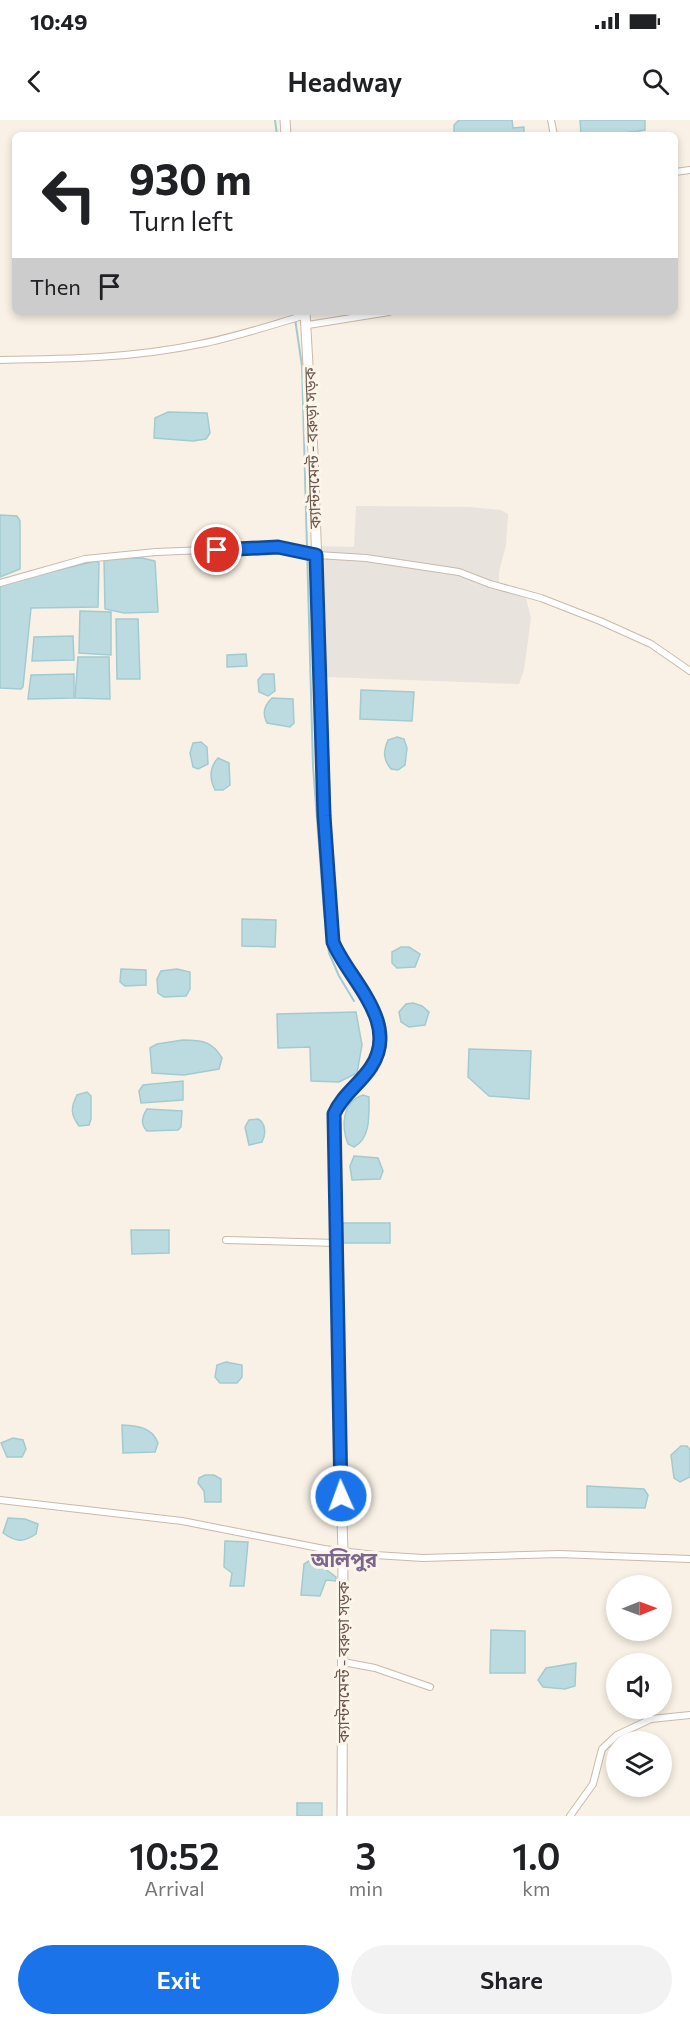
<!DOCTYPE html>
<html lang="en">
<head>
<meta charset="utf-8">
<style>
	:root { --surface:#fff; --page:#f2f2f2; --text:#202124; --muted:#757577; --accent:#1a73e8 }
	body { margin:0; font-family:Commissioner,"Noto Sans Bengali",sans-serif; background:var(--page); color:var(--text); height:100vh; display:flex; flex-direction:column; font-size:22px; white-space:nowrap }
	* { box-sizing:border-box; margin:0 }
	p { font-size:20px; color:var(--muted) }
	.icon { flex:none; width:33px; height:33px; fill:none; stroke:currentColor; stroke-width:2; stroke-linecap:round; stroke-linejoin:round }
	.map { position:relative; height:1696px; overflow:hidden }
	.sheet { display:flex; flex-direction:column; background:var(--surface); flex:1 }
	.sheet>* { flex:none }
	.hud { position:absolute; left:12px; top:12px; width:666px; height:183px; border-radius:9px; box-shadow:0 3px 9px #0003; background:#fff; color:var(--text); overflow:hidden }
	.needle { width:39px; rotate:89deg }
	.buttons { position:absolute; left:606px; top:1455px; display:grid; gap:12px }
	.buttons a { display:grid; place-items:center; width:66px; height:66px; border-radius:50%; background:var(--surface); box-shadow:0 3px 9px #0003; font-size:30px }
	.pin { position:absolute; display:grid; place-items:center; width:51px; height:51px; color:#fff; margin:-26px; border:3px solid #fff; border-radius:50%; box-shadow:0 2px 6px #0007 }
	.me { position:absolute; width:66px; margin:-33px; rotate:358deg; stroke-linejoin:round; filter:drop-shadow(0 0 4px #0008) }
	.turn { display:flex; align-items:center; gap:21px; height:126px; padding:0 18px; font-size:27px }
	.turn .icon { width:78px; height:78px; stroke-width:2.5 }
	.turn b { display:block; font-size:42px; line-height:51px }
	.then { display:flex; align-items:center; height:57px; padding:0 18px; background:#0003; gap:12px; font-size:22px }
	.eta { display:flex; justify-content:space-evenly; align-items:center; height:102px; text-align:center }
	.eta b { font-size:36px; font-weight:600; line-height:42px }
	.cta { display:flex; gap:12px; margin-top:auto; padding:12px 18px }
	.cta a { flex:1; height:69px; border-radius:36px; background:var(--accent); color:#fff; font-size:24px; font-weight:600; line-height:69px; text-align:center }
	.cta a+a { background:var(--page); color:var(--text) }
	.status { display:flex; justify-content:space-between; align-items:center; height:42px; padding:0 30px; background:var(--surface); direction:ltr }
	.status svg { height:16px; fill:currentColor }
	header { display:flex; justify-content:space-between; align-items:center; height:78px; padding:0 18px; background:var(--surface); font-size:27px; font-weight:600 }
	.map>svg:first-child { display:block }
	.industrial { fill:#e9e3de }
	.water { fill:#bcdbe0; stroke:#a3cad0; stroke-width:1.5 }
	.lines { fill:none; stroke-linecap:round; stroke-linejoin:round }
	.stream { stroke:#a3cad0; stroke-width:2 }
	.street-casing { stroke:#c8b9ac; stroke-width:8 }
	.secondary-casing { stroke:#cbb9ab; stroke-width:11 }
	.street { stroke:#fff; stroke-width:6 }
	.secondary { stroke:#fff; stroke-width:9 }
	.route-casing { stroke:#114b97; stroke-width:15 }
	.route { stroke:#1a73e8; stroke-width:10 }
	.labels { text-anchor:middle; stroke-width:6; stroke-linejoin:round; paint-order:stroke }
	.street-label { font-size:16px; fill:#6e584d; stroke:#fcf5ea }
	.quarter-label { font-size:20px; font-weight:bold; fill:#7d668b; stroke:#fcf5ea }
</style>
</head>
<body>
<div class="status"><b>10:49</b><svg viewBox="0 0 49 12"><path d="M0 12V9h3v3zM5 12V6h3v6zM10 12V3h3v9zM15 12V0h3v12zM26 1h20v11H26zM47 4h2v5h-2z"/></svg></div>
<header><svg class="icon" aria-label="back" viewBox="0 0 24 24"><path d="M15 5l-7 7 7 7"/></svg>Headway<svg class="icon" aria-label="search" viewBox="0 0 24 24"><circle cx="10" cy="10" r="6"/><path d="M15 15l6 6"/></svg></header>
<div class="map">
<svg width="690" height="1696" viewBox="0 0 690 1696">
	<rect width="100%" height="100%" fill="#f9f1e5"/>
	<!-- industrial -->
	<polygon class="industrial" points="356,386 470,387 501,390 508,394 506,425 499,452 499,470 526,478 531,498 524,550 519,564 327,557 320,477 319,426 354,427"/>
	<!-- water -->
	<g class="water">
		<polygon points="459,0 512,0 513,8 524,7 524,15 454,15 454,5"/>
		<polygon points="580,0 645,0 645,10 611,15 581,15"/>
		<polygon points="168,292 207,293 210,313 206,319 193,321 154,318 155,298"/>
		<polygon points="0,395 17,396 20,401 20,449 0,457"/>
		<polygon points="142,438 155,441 158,492 124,493 105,489 104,439"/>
		<polygon points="96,441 99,443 98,487 31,488 23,567 21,569 0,568 0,464"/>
		<polygon points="80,491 111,492 111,535 79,533"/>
		<polygon points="116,499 138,499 140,559 117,559"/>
		<polygon points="73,516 74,540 32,541 34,517"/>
		<polygon points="246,534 247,546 227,547 227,535"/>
		<polygon points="78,537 109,537 110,579 75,578"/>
		<polygon points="74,554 74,578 28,579 31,555"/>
		<polygon points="263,554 274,554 275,571 268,576 259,572 258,560"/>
		<polygon points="361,570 414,572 412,601 360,599"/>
		<path d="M272,578l21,1 1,24 -4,4 -23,-4c-5,-10 -3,-17 5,-25z"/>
		<path d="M397,617l7,2 3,9 -2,17 -7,5 -7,-1c-8,-10 -8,-17 -3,-29z"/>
		<polygon points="201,622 207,627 208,644 198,649 193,647 190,633 193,623"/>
		<path d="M218,638l11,5 1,22 -7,5h-8c-6,-12 -6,-22 3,-32z"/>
		<polygon points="242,799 276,800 275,827 242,826"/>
		<polygon points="401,827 409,827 420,834 415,847 397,848 392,843 392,832"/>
		<polygon points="121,849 146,850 146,865 125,866 120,862"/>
		<polygon points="177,849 190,852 190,869 186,876 164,877 158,873 157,859 161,851"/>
		<polygon points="413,883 422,886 429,892 425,905 409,907 401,902 399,892 406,884"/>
		<polygon points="356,892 362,925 357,953 339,962 311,961 310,927 278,928 277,894"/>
		<path d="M183,920c19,0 29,1 39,18l-3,11 -35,6 -32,-2 -2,-25 7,-4z"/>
		<polygon points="469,929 531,931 529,979 489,976 468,957"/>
		<polygon points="183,961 183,980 141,983 139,971 143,965"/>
		<path d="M87,972l4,4v23l-2,6 -10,1c-9,-12 -8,-19 -2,-31z"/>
		<path d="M363,975l6,2c0,17 2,41 -15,50l-6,-3c-7,-18 -6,-42 15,-49z"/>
		<path d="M147,989l35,2 -1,16 -3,3 -31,1c-7,-7 -5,-14 0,-22z"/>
		<path d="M258,999c8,4 8,16 4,23l-13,3 -4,-18 4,-7z"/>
		<polygon points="354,1036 378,1038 383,1051 380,1059 352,1060 350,1046"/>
		<rect x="343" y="1103" width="47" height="20"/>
		<polygon points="131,1110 169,1110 169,1133 132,1134"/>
		<polygon points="226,1242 242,1245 242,1257 237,1263 220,1263 215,1257 217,1245"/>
		<path d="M122,1305c16,1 30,2 36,18l-3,9 -32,1z"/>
		<polygon points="13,1318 23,1320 26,1329 22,1337 7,1337 1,1323"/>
		<polygon points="681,1326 687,1326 690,1330 690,1357 680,1362 674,1358 671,1335"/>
		<polygon points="205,1355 214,1355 221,1359 221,1382 205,1382 204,1371 198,1363 199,1358"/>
		<polygon points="587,1366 644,1369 648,1375 645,1388 587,1387"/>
		<path d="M8,1398l17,1 13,5 -2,10c-13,9 -20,8 -33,-1z"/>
		<polygon points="225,1421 248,1422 244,1466 230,1466 232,1453 224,1447"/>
		<polygon points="312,1439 336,1457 336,1461 326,1460 320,1476 301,1475 304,1444"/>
		<polygon points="491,1510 525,1511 525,1553 490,1553"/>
		<polygon points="576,1543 575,1566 565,1569 543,1567 538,1560 546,1548"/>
		<rect x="297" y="1683" width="25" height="13"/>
	</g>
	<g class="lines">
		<!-- stream -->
		<g class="stream">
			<polyline points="275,0 277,15"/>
			<polyline points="294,192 302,246 313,646 324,792 329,833 339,856 354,881"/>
		</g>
		<!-- street casing -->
		<g class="street-casing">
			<g id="street">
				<polyline points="551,0 554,15"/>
				<polyline points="675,52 690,50"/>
				<polyline points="308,205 389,192"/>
				<path d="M0,240c67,-1 134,-2 200,-16 36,-7 71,-19 106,-29"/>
				<polyline points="0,463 85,439 156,432 278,427 301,434 366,438 459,452 490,464 541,478 600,501 651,524 690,551"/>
				<polyline points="226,1120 337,1123"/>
				<polyline points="0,1380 182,1401 324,1429 375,1435 423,1438 559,1434 690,1439"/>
				<polyline points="343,1542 375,1548 430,1567"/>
				<polyline points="570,1696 593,1664 602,1629 617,1615 651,1599 690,1595"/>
			</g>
		</g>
		<!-- secondary casing -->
		<g class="secondary-casing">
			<g id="secondary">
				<polyline points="285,0 286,15"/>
				<path d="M305,192l8,141 16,450c2,18 2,38 10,54 21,38 53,55 34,105 -7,20 -30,32 -39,52l3,254 6,183 -1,265"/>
			</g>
		</g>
		<!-- street -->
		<use href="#street" class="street"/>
		<!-- secondary -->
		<use href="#secondary" class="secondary"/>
	</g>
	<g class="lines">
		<!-- route casing -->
		<g class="route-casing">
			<path id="route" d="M217,430l61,-3 38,8 8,261 9,126c15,37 68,80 38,125 -11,17 -29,28 -37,47l7,382"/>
		</g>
		<!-- route -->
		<use href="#route" class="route"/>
	</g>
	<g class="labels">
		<!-- street labels -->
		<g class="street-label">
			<text transform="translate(312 328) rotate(-92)" y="6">ক্যান্টনমেন্ট - বরুড়া সড়ক</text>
			<text transform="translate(343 1542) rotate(-90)" y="6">ক্যান্টনমেন্ট - বরুড়া সড়ক</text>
		</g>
		<!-- quarter labels -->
		<g class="quarter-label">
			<text x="344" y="1447">অলিপুর</text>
		</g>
	</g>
</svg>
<div class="buttons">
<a><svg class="needle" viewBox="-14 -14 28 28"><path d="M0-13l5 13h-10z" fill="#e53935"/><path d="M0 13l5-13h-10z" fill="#757577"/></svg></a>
<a><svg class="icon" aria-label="sound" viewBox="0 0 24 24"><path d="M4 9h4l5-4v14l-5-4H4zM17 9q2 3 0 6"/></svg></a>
<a><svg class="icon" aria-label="layers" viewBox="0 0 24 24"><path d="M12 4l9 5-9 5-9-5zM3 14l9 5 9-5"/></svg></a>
</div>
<div class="pin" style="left:217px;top:430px;background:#d93025"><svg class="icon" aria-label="arrive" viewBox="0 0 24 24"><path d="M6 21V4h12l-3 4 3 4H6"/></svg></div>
<svg class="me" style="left:341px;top:1376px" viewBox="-20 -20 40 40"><circle r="17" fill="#1a73e8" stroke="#fff" stroke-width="3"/><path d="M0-11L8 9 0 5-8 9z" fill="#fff"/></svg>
<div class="hud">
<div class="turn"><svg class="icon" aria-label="left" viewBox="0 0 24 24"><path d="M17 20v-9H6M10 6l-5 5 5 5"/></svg><div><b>930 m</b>Turn left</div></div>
<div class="then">Then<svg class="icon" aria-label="arrive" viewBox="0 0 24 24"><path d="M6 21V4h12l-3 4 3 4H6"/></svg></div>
</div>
</div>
<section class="sheet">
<div class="eta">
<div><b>10:52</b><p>Arrival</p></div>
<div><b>3</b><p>min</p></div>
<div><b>1.0</b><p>km</p></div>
</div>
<div class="cta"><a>Exit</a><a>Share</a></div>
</section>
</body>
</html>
